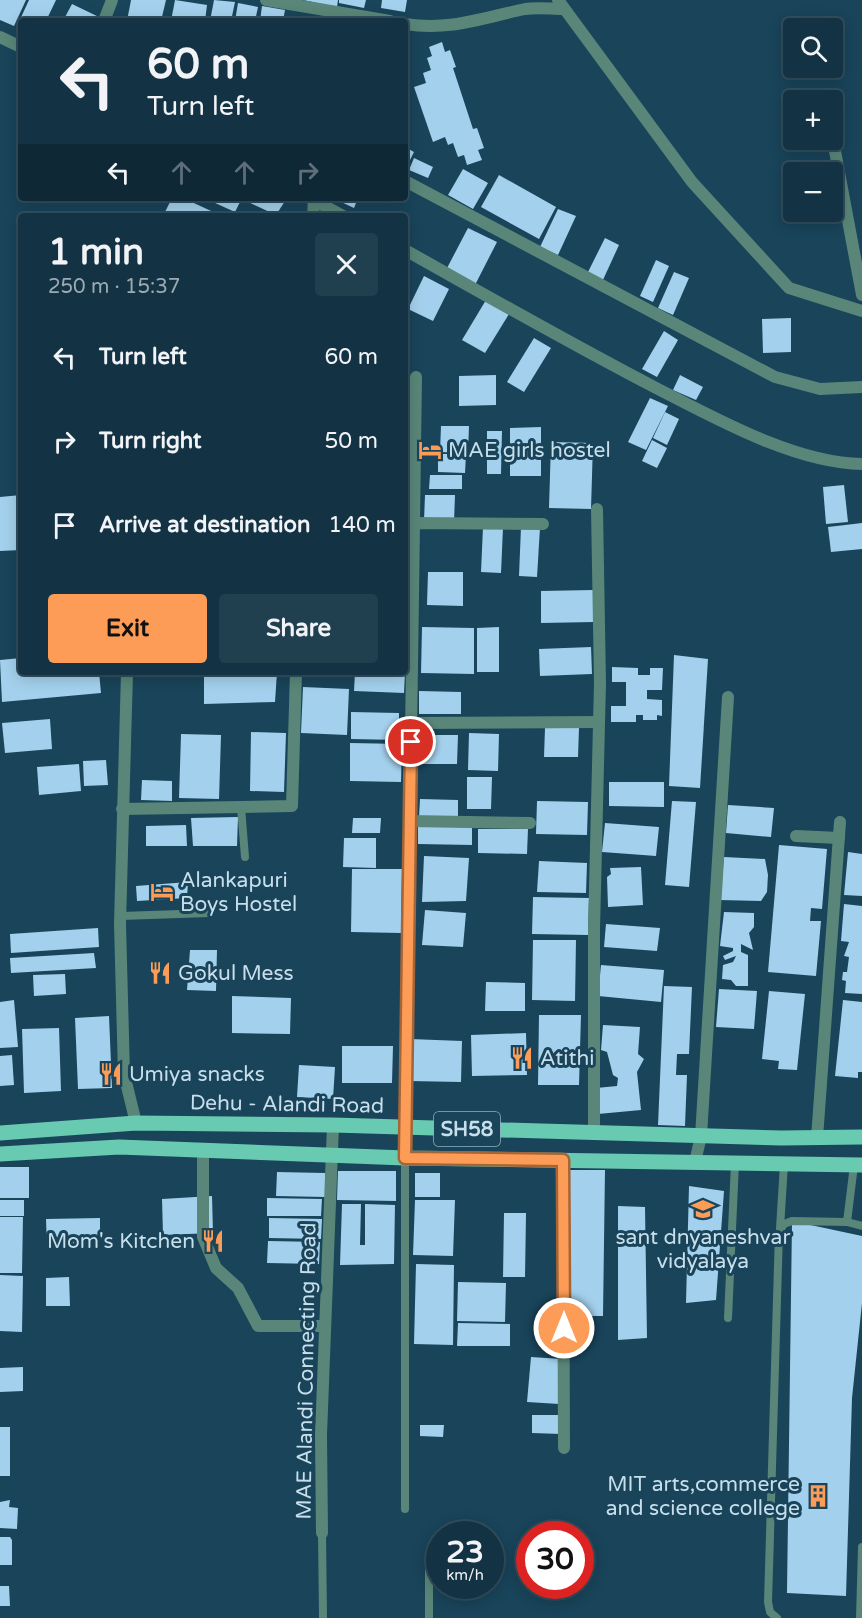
<!DOCTYPE html>
<html lang="en">
<head>
<meta charset="utf-8">
<style>
	:root { --surface:#133344; --page:#203f4f; --text:#f1f3f6; --muted:#9daab2; --line:#324e5d; --accent:#fd9c56 }
	body { margin:0; font-family:"Varela Round",sans-serif; background:var(--page); color:var(--text); height:100vh; display:flex; flex-direction:column; font-size:22px; white-space:nowrap }
	* { box-sizing:border-box; margin:0 }
	p { font-size:20px; color:var(--muted) }
	.icon { flex:none; width:33px; height:33px; fill:none; stroke:currentColor; stroke-width:2; stroke-linecap:round; stroke-linejoin:round }
	.map { position:relative; flex:1; overflow:hidden }
	.drawer { position:absolute; left:18px; top:213px; width:390px; height:462px; display:flex; flex-direction:column; background:var(--surface); border-radius:6px; box-shadow:0 3px 15px #0003,0 0 0 2px var(--line) }
	.drawer>* { flex:none }
	.hud { position:absolute; left:18px; top:18px; width:390px; height:183px; border-radius:6px; box-shadow:0 3px 15px #0003,0 0 0 2px var(--line); background:#133344; color:var(--text); overflow:hidden }
	.buttons { position:absolute; left:783px; top:18px; display:grid; gap:12px }
	.buttons a { display:grid; place-items:center; width:60px; height:60px; border-radius:6px; background:var(--surface); box-shadow:0 3px 15px #0003,0 0 0 2px var(--line); font-size:30px }
	.speed { position:absolute; left:426px; top:1521px; display:flex; gap:12px; font-size:30px; font-weight:700; text-align:center }
	.speed>* { display:grid; place-content:center; width:78px; height:78px; border-radius:50%; background:var(--surface); box-shadow:0 3px 15px #0003,0 0 0 2px var(--line); line-height:1 }
	.speed small { font-size:15px; font-weight:400 }
	.speed .limit { border:9px solid #d22; background:#fff; color:#111 }
	.pin { position:absolute; display:grid; place-items:center; width:51px; height:51px; color:#fff; margin:-26px; border:3px solid #fff; border-radius:50%; box-shadow:0 2px 6px #0007 }
	.me { position:absolute; width:66px; margin:-33px; rotate:0deg; stroke-linejoin:round; filter:drop-shadow(0 0 4px #0008) }
	.turn { display:flex; align-items:center; gap:21px; height:126px; padding:0 30px; font-size:27px }
	.turn .icon { width:78px; height:78px; stroke-width:2.5 }
	.turn b { display:block; font-size:42px; line-height:51px }
	.lanes { display:flex; align-items:center; height:57px; padding:0 30px; background:#0003; justify-content:center; gap:30px; direction:ltr }
	.lanes .off { opacity:.35 }
	.round { display:grid; place-items:center; flex:none; width:63px; height:63px; border-radius:6px; background:var(--page) }
	.summary { display:flex; align-items:center; justify-content:space-between; height:102px; padding:0 30px }
	h1 { font-size:36px; font-weight:800; line-height:45px }
	.cta { display:flex; gap:12px; margin-top:auto; padding:12px 30px }
	.cta a { flex:1; height:69px; border-radius:6px; background:var(--accent); color:#111; font-size:24px; font-weight:800; line-height:69px; text-align:center }
	.cta a+a { background:var(--page); color:var(--text) }
	ul { padding:0; list-style:none }
	li { display:flex; align-items:center; gap:18px; height:84px; padding:0 30px }
	li div { flex:1 }
	li b { display:block; font-size:22px }
	li em { font-style:normal }
	.map>svg:first-child { display:block }
	.building { fill:#a3d0ec }
	.lines { fill:none; stroke-linecap:round; stroke-linejoin:round }
	.service { stroke:#598679; stroke-width:8 }
	.pedestrian { stroke:#598679; stroke-width:12 }
	.minor { stroke:#598679; stroke-width:12 }
	.primary { stroke:#68cab1; stroke-width:15 }
	.route-casing { stroke:#a46538; stroke-width:15 }
	.route { stroke:#fd9c56; stroke-width:10 }
	.labels { text-anchor:middle; stroke-width:6; stroke-linejoin:round; paint-order:stroke }
	.shield { fill:#19445a; stroke:#93b0c0; stroke-width:1.5 }
	.shield-label { font-size:20px; font-weight:bold; fill:#c7deeb }
	.poi-label { font-size:21px; fill:#c7deeb; stroke:#19445a; text-anchor:start }
	.street-label { font-size:21px; fill:#c7deeb; stroke:#19445a }
</style>
</head>
<body>
<div class="map">
<svg width="862" height="1618" viewBox="0 0 862 1618">
	<rect width="100%" height="100%" fill="#19445a"/>
	<!-- building -->
	<g class="building">
		<polygon points="0,0 26,0 14,26 0,20"/>
		<polygon points="29,0 56,0 46,21 21,21 21,27 17,26"/>
		<polygon points="131,0 166,0 161,21 127,21"/>
		<polygon points="175,0 207,5 205,21 171,21"/>
		<polygon points="214,0 235,2 231,21 210,21"/>
		<polygon points="303,0 338,0 337,7"/>
		<polygon points="339,0 366,0 364,8 339,3"/>
		<polygon points="382,0 407,0 405,12 381,8"/>
		<polygon points="238,3 258,7 255,21 235,21"/>
		<polygon points="72,4 101,18 99,21 63,21"/>
		<polygon points="262,6 285,10 283,21 260,21"/>
		<polygon points="442,42 445,52 450,50 456,67 453,68 473,129 477,128 484,148 478,150 482,160 467,165 464,155 458,157 453,143 448,145 445,137 433,142 414,87 426,83 423,73 431,70 427,58 432,56 429,47"/>
		<polygon points="405,147 414,152 405,170"/>
		<polygon points="414,158 433,167 428,178 409,170"/>
		<polygon points="463,169 488,183 473,209 448,195"/>
		<polygon points="499,175 556,207 539,239 481,207"/>
		<polygon points="172,198 183,198 222,216 163,216"/>
		<polygon points="204,198 242,198 235,212"/>
		<polygon points="247,198 287,198 276,215 246,201"/>
		<polygon points="340,198 358,198 354,208 339,201"/>
		<polygon points="558,209 576,216 558,255 540,247"/>
		<polygon points="468,228 497,242 475,285 446,270"/>
		<polygon points="605,238 619,245 602,282 587,274"/>
		<polygon points="656,260 669,266 653,302 640,296"/>
		<polygon points="674,272 689,278 673,315 658,308"/>
		<polygon points="424,276 449,289 433,321 408,309"/>
		<polygon points="486,300 509,314 485,353 462,340"/>
		<polygon points="791,318 791,352 763,353 762,319"/>
		<polygon points="664,331 678,340 657,377 642,369"/>
		<polygon points="534,338 551,348 524,392 507,382"/>
		<polygon points="496,375 496,405 459,406 459,376"/>
		<polygon points="680,375 703,387 696,400 673,390"/>
		<polygon points="650,398 668,406 646,450 628,442"/>
		<polygon points="405,405 412,405 412,426 405,425"/>
		<polygon points="665,412 679,419 667,445 653,438"/>
		<polygon points="441,426 469,426 468,453 440,452"/>
		<polygon points="541,427 541,476 510,476 510,428"/>
		<polygon points="487,431 502,431 501,474 487,474"/>
		<polygon points="652,440 667,448 657,468 642,461"/>
		<rect x="405" y="441" width="5" height="27"/>
		<polygon points="551,442 593,443 591,509 549,508"/>
		<polygon points="438,454 466,454 465,473 438,472"/>
		<polygon points="430,475 462,475 462,489 429,489"/>
		<polygon points="844,485 848,522 826,524 823,487"/>
		<polygon points="21,495 21,550 0,551 0,497"/>
		<polygon points="425,495 455,495 454,522 424,521"/>
		<polygon points="862,523 862,549 831,552 828,527"/>
		<polygon points="483,527 503,528 501,573 481,572"/>
		<polygon points="521,527 540,528 537,577 519,576"/>
		<polygon points="428,572 463,572 463,606 427,605"/>
		<polygon points="593,590 594,622 541,623 541,591"/>
		<polygon points="422,627 474,628 474,674 421,673"/>
		<polygon points="499,627 499,672 477,672 477,628"/>
		<polygon points="591,647 592,674 540,676 539,649"/>
		<polygon points="674,655 708,659 700,788 669,786"/>
		<polygon points="21,658 21,672 99,672 101,693 2,702 0,660"/>
		<polygon points="612,667 638,668 638,675 650,675 650,668 663,668 662,690 647,690 647,699 662,700 662,716 657,715 657,720 643,720 643,715 636,715 636,722 611,722 611,706 626,706 626,682 612,682"/>
		<polygon points="204,672 277,672 275,702 204,704"/>
		<polygon points="355,672 405,672 404,693 354,691"/>
		<polygon points="303,687 349,689 347,735 301,733"/>
		<polygon points="419,691 461,692 461,714 419,714"/>
		<polygon points="351,712 399,713 399,740 351,739"/>
		<polygon points="50,719 52,749 5,753 2,723"/>
		<polygon points="545,728 579,728 578,757 544,757"/>
		<polygon points="251,732 286,733 284,792 250,791"/>
		<polygon points="469,733 499,734 498,771 468,770"/>
		<polygon points="181,734 221,735 219,799 179,798"/>
		<polygon points="422,735 458,735 457,764 421,764"/>
		<polygon points="350,743 402,744 401,782 350,781"/>
		<polygon points="106,760 108,785 84,786 83,761"/>
		<polygon points="79,764 81,791 39,795 37,767"/>
		<polygon points="467,777 492,777 491,809 467,809"/>
		<polygon points="142,780 172,781 172,801 141,800"/>
		<polygon points="609,782 664,782 664,807 609,806"/>
		<polygon points="420,799 458,800 458,818 419,817"/>
		<polygon points="537,801 588,802 587,835 536,834"/>
		<polygon points="672,801 696,802 689,887 665,885"/>
		<polygon points="728,805 774,808 771,837 726,833"/>
		<polygon points="238,817 237,846 193,846 191,818"/>
		<polygon points="353,818 381,818 380,833 352,833"/>
		<polygon points="605,823 659,827 656,856 602,852"/>
		<polygon points="186,825 187,846 146,846 146,826"/>
		<polygon points="418,826 472,826 472,845 418,844"/>
		<polygon points="478,829 528,829 527,854 478,853"/>
		<polygon points="344,838 376,838 376,868 343,867"/>
		<polygon points="779,845 827,849 822,909 811,908 810,921 821,921 816,976 768,972"/>
		<polygon points="848,852 862,854 862,896 844,895"/>
		<polygon points="424,856 469,858 466,901 422,902"/>
		<polygon points="724,857 765,859 768,875 767,892 761,901 720,900"/>
		<polygon points="539,861 587,863 586,893 537,892"/>
		<polygon points="641,867 643,905 608,907 607,877 611,874 610,868"/>
		<polygon points="352,869 402,869 401,933 351,932"/>
		<polygon points="188,882 187,898 137,901 136,886"/>
		<polygon points="533,897 589,898 588,935 532,934"/>
		<polygon points="844,904 862,906 862,994 845,993 846,981 842,980 843,972 847,972 849,957 844,956 849,942 841,941"/>
		<polygon points="425,910 466,913 463,947 422,945"/>
		<polygon points="724,912 754,913 754,927 749,933 753,950 741,944 741,952 748,955 748,986 736,986 731,980 722,979 723,965 733,962 736,956 725,960 723,956 733,951 733,948 720,946"/>
		<polygon points="606,924 660,928 657,951 604,947"/>
		<polygon points="98,928 99,947 11,953 10,934"/>
		<polygon points="533,940 576,940 575,1001 532,1000"/>
		<polygon points="190,950 217,950 216,991 187,990"/>
		<polygon points="94,953 96,968 11,973 10,958"/>
		<polygon points="601,965 664,970 661,1002 598,996"/>
		<polygon points="65,974 66,994 34,996 33,975"/>
		<polygon points="486,982 525,983 525,1011 485,1011"/>
		<polygon points="664,986 692,987 689,1054 677,1054 676,1075 687,1075 685,1126 658,1125"/>
		<polygon points="719,989 757,991 754,1029 716,1027"/>
		<polygon points="769,991 805,994 797,1070 778,1069 779,1061 762,1059"/>
		<polygon points="232,996 291,998 290,1034 232,1033"/>
		<polygon points="14,1000 18,1047 0,1048 0,1002"/>
		<polygon points="843,1000 862,1002 862,1072 858,1072 858,1078 835,1076"/>
		<polygon points="539,1015 581,1015 579,1085 538,1085"/>
		<polygon points="109,1016 112,1088 78,1089 75,1018"/>
		<polygon points="603,1025 640,1027 638,1054 644,1059 637,1072 641,1110 598,1114 596,1088 617,1086 618,1078 613,1075 607,1052 601,1050"/>
		<polygon points="59,1028 61,1091 24,1093 22,1029"/>
		<polygon points="526,1033 527,1075 472,1076 471,1035"/>
		<polygon points="410,1039 462,1041 461,1082 409,1081"/>
		<polygon points="342,1046 393,1046 392,1083 342,1083"/>
		<polygon points="12,1055 14,1085 0,1086 0,1056"/>
		<polygon points="299,1065 335,1067 333,1099 297,1097"/>
		<rect x="0" y="1167" width="29" height="31"/>
		<polygon points="568,1170 605,1170 603,1316 565,1316"/>
		<polygon points="338,1171 396,1171 396,1201 337,1200"/>
		<polygon points="277,1172 325,1173 325,1197 276,1196"/>
		<rect x="415" y="1173" width="25" height="24"/>
		<polygon points="689,1186 724,1191 716,1300 686,1303"/>
		<polygon points="212,1196 213,1233 163,1235 162,1199"/>
		<polygon points="267,1198 322,1199 321,1216 267,1216"/>
		<rect x="0" y="1200" width="24" height="16"/>
		<polygon points="415,1200 455,1200 453,1256 413,1255"/>
		<polygon points="342,1204 361,1204 360,1245 365,1245 365,1204 395,1205 394,1264 340,1265"/>
		<polygon points="618,1206 645,1207 647,1338 618,1340"/>
		<polygon points="504,1213 526,1213 525,1277 503,1277"/>
		<polygon points="0,1217 23,1217 22,1273 0,1273"/>
		<polygon points="100,1218 100,1247 47,1248 46,1219"/>
		<polygon points="269,1218 322,1219 321,1239 269,1238"/>
		<polygon points="792,1221 862,1236 862,1303 852,1398 846,1596 787,1593"/>
		<polygon points="268,1241 320,1242 319,1264 267,1263"/>
		<polygon points="416,1264 454,1265 453,1345 414,1344"/>
		<polygon points="0,1275 23,1276 22,1332 0,1331"/>
		<polygon points="69,1277 70,1306 46,1306 46,1278"/>
		<polygon points="458,1282 506,1283 505,1322 457,1321"/>
		<polygon points="458,1323 510,1324 510,1346 457,1346"/>
		<polygon points="531,1357 562,1359 559,1404 527,1402"/>
		<polygon points="23,1367 23,1391 0,1392 0,1368"/>
		<polygon points="532,1415 561,1415 561,1434 532,1433"/>
		<polygon points="420,1425 444,1425 443,1437 420,1436"/>
		<rect x="0" y="1427" width="10" height="49"/>
		<polygon points="10,1500 9,1507 18,1508 17,1529 0,1528 0,1502"/>
		<polygon points="0,1537 10,1537 12,1540 12,1565 0,1565"/>
		<polygon points="0,1586 9,1586 10,1606 0,1606"/>
	</g>
	<g class="lines">
		<!-- service -->
		<g class="service">
			<polyline points="241,807 245,857"/>
			<polyline points="121,916 209,913"/>
			<polyline points="405,1158 405,1509"/>
			<polyline points="847,1222 854,1165"/>
			<polyline points="780,1228 784,1164"/>
			<polyline points="728,1318 735,1163"/>
			<polyline points="322,1533 323,1618"/>
			<polyline points="429,1618 429,1560"/>
			<polyline points="777,1618 770,1612 768,1602 779,1232 784,1224 792,1221 847,1222 862,1226"/>
			<polyline points="860,1618 862,1547"/>
		</g>
		<!-- pedestrian -->
		<polyline class="pedestrian" points="203,1150 203,1237 216,1268 238,1288 258,1326 325,1326"/>
		<!-- minor -->
		<g class="minor">
			<polyline points="266,0 390,21"/>
			<polyline points="558,0 692,182 789,288 862,311"/>
			<polyline points="104,21 112,0"/>
			<path d="M405,24c45,7 77,-6 120,-15 12,-2 26,0 38,0"/>
			<polyline points="0,37 21,47"/>
			<polyline points="832,135 862,295"/>
			<polyline points="407,182 775,377 820,389 862,387"/>
			<polyline points="310,198 343,216"/>
			<polyline points="313,216 314,200"/>
			<path d="M405,250c84,47 168,95 253,139 59,30 137,74 204,75"/>
			<polyline points="414,523 416,377"/>
			<polyline points="127,672 120,924 124,1074 136,1123"/>
			<polyline points="412,723 599,722"/>
			<polyline points="122,809 292,806 296,672"/>
			<polyline points="410,821 530,823"/>
			<polyline points="796,836 839,838"/>
			<polyline points="594,1133 594,929 600,683 597,509"/>
			<polyline points="817,1138 840,822"/>
			<polyline points="405,1158 414,523 543,524"/>
			<polyline points="563,1160 564,1448"/>
			<polyline points="695,1162 701,1136 728,697"/>
			<polyline points="322,1533 321,1435 333,1125"/>
		</g>
		<!-- primary -->
		<g class="primary">
			<polyline points="0,1133 136,1123 333,1125 781,1138 862,1137"/>
			<polyline points="0,1154 119,1147 405,1158 862,1165"/>
		</g>
	</g>
	<g class="lines">
		<!-- route casing -->
		<g class="route-casing">
			<polyline id="route" points="411,742 405,1158 563,1160 564,1328"/>
		</g>
		<!-- route -->
		<use href="#route" class="route"/>
	</g>
	<!-- icons -->
	<defs>
		<g id="hotel-bare" transform="scale(1.8)"><path d="M-6-4.5h1.5V1H6V5H4.5V3h-9V5H-6ZM-4 0a1.8 1.8 0 1 1 3.6 0ZM.5 0V-2.5h3Q6-2.5 6 0Z" fill="#fd9c56" stroke="#19445a" stroke-width="2.5" paint-order="stroke"/></g>
		<g id="restaurant-bare" transform="scale(1.8)"><path d="M-5-6h1v4h1v-4h1v4h1v-4h1v5L-1.5 .5V6h-2V.5L-5-1ZM5-6V6H3V1.5H1.5Q1.5-4 5-6Z" fill="#fd9c56" stroke="#19445a" stroke-width="2.5" paint-order="stroke"/></g>
		<g id="school-bare" transform="scale(1.8)"><path d="M0-5L7-2L0 1L-7-2ZM-4 1L0 2.5L4 1V4Q0 6-4 4Z" fill="#fd9c56" stroke="#19445a" stroke-width="2.5" paint-order="stroke"/></g>
		<g id="building-bare" transform="scale(1.8)"><path d="M-4-6H4V6H1V3H-1V6H-4ZM-2.5-4.3h1.7v1.8h-1.7ZM.8-4.3h1.7v1.8H.8ZM-2.5-1h1.7V.8h-1.7ZM.8-1h1.7V.8H.8Z" fill="#fd9c56" stroke="#19445a" stroke-width="2.5" paint-order="stroke"/></g>
	</defs>
	<g fill-rule="evenodd">
		<use href="#hotel-bare" x="430" y="450"/>
		<use href="#hotel-bare" x="162" y="892"/>
		<use href="#restaurant-bare" x="160" y="973"/>
		<use href="#restaurant-bare" x="522" y="1058"/>
		<use href="#restaurant-bare" x="111" y="1074"/>
		<use href="#school-bare" x="703" y="1209"/>
		<use href="#restaurant-bare" x="213" y="1241"/>
		<use href="#building-bare" x="818" y="1496"/>
	</g>
	<g class="labels">
		<!-- shield labels -->
		<rect class="shield" x="434" y="1112" width="66" height="34" rx="4.5"/>
		<g class="shield-label">
			<text x="467" y="1136">SH58</text>
		</g>
		<!-- poi labels -->
		<g class="poi-label">
			<text x="448" y="457">MAE girls hostel</text>
			<text x="180" y="887">Alankapuri<tspan x="180" dy="24">Boys Hostel</tspan></text>
			<text x="178" y="980">Gokul Mess</text>
			<text x="540" y="1065">Atithi</text>
			<text x="129" y="1081">Umiya snacks</text>
			<text x="703" y="1244" text-anchor="middle">sant dnyaneshvar<tspan x="703" dy="24">vidyalaya</tspan></text>
			<text x="195" y="1248" text-anchor="end">Mom's Kitchen</text>
			<text x="800" y="1491" text-anchor="end">MIT arts,commerce<tspan x="800" dy="24">and science college</tspan></text>
		</g>
		<!-- street labels -->
		<g class="street-label">
			<text transform="translate(287 1104) rotate(1)" y="7">Dehu - Alandi Road</text>
			<text transform="translate(306 1371) rotate(-89)" y="7">MAE Alandi Connecting Road</text>
		</g>
	</g>
</svg>
<div class="buttons">
<a><svg class="icon" aria-label="search" viewBox="0 0 24 24"><circle cx="10" cy="10" r="6"/><path d="M15 15l6 6"/></svg></a>
<a>+</a>
<a>−</a>
</div>
<div class="speed"><div>23<small>km/h</small></div><div class="limit">30</div></div>
<div class="pin" style="left:411px;top:742px;background:#d93025"><svg class="icon" aria-label="arrive" viewBox="0 0 24 24"><path d="M6 21V4h12l-3 4 3 4H6"/></svg></div>
<svg class="me" style="left:564px;top:1328px" viewBox="-20 -20 40 40"><circle r="17" fill="#fd9c56" stroke="#fff" stroke-width="3"/><path d="M0-11L8 9 0 5-8 9z" fill="#fff"/></svg>
<div class="hud">
<div class="turn"><svg class="icon" aria-label="left" viewBox="0 0 24 24"><path d="M17 20v-9H6M10 6l-5 5 5 5"/></svg><div><b>60 m</b>Turn left</div></div>
<div class="lanes"><svg class="icon" aria-label="left" viewBox="0 0 24 24"><path d="M17 20v-9H6M10 6l-5 5 5 5"/></svg><svg class="icon off" aria-label="ahead" viewBox="0 0 24 24"><path d="M12 20V5M6 11l6-6 6 6"/></svg><svg class="icon off" aria-label="ahead" viewBox="0 0 24 24"><path d="M12 20V5M6 11l6-6 6 6"/></svg><svg class="icon off" aria-label="right" viewBox="0 0 24 24"><path d="M7 20v-9h11M14 6l5 5-5 5"/></svg></div>
</div>
<section class="drawer">
<div class="summary"><div><h1>1 min</h1><p>250 m · 15:37</p></div><a class="round"><svg class="icon" aria-label="close" viewBox="0 0 24 24"><path d="M6 6l12 12M18 6L6 18"/></svg></a></div>
<ul>
<li><svg class="icon" aria-label="left" viewBox="0 0 24 24"><path d="M17 20v-9H6M10 6l-5 5 5 5"/></svg><div><b>Turn left</b></div><em>60 m</em></li>
<li><svg class="icon" aria-label="right" viewBox="0 0 24 24"><path d="M7 20v-9h11M14 6l5 5-5 5"/></svg><div><b>Turn right</b></div><em>50 m</em></li>
<li><svg class="icon" aria-label="arrive" viewBox="0 0 24 24"><path d="M6 21V4h12l-3 4 3 4H6"/></svg><div><b>Arrive at destination</b></div><em>140 m</em></li>
</ul>
<div class="cta"><a>Exit</a><a>Share</a></div>
</section>
</div>
</body>
</html>
